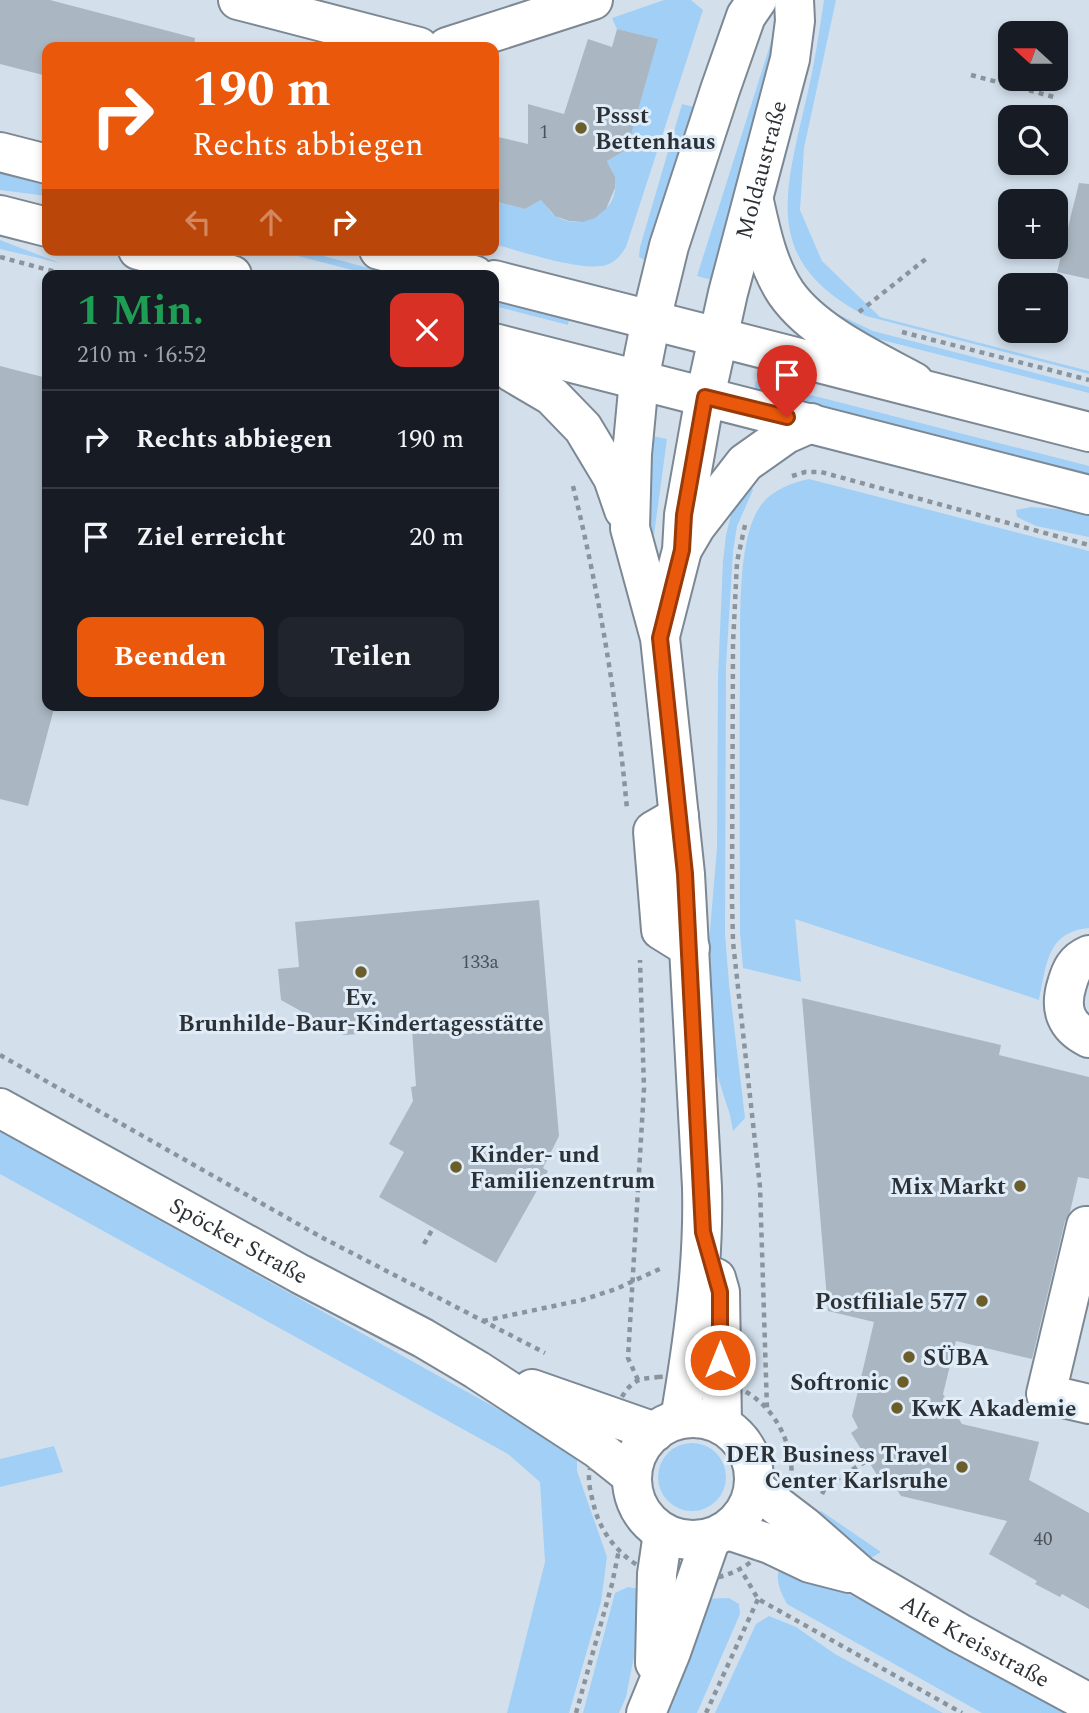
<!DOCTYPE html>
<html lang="de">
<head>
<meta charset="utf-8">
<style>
	:root { --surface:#171b24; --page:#20242c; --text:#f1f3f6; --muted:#9ea1a6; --line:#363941; --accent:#ea580c }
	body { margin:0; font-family:Spectral,serif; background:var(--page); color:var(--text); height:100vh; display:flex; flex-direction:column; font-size:26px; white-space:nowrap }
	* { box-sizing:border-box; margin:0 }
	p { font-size:23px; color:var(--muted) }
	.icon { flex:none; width:38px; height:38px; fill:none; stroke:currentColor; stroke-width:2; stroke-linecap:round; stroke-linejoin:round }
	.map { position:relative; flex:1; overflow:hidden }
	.side { position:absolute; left:42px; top:270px; width:457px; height:441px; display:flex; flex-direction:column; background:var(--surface); border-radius:14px; box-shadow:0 4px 10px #0003 }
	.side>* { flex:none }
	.guide { position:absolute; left:42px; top:42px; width:457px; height:214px; border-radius:14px; box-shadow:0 4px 10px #0003; background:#ea580c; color:#fff; overflow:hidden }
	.needle { width:46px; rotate:291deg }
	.controls { position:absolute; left:998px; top:21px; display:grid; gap:14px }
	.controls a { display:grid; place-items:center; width:70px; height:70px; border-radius:14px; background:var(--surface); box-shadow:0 4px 10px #0003; font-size:35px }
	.pin { position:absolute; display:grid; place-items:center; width:60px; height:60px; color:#fff; margin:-72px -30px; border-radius:50% 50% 50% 0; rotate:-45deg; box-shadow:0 0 7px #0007 }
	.pin .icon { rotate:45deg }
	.me { position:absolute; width:77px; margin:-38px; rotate:0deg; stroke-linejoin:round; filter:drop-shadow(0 0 5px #0008) }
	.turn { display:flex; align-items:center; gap:24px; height:147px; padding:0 35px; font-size:32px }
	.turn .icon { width:91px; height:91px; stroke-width:2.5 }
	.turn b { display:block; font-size:49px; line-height:60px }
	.lanes { display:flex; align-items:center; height:66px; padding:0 35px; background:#0003; justify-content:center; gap:35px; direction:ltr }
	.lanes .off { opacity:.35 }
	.round { display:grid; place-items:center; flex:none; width:74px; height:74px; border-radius:14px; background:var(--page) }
	.headline { display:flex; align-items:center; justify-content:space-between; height:119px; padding:0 35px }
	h1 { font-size:42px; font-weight:700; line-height:52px; color:#1e9e55 }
	.cta { display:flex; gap:14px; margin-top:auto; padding:14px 35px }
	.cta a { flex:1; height:80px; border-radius:14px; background:var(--accent); color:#fff; font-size:28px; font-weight:700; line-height:80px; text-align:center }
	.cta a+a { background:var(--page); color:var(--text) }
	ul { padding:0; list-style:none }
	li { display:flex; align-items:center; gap:21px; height:98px; padding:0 35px; border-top:2px solid var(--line) }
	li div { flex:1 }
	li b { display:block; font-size:26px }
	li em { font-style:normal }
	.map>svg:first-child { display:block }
	.green { fill:#a1cff6 }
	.building { fill:#aab7c2 }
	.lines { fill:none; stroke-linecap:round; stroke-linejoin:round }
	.minor-casing { stroke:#7c8893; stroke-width:42 }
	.major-casing { stroke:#7c8893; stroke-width:42 }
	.path { stroke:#8b949d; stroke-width:4.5; stroke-dasharray:5 5; stroke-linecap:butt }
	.minor { stroke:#fff; stroke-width:38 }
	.major { stroke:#fff; stroke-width:38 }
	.route-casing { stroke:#983908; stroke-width:18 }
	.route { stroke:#ea580c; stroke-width:12 }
	.poi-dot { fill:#6b5e2b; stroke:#e0edf9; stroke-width:2.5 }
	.labels { text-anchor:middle; stroke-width:6; stroke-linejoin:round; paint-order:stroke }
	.number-label { font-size:19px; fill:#4c5259 }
	.poi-label { font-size:23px; font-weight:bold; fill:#2c3136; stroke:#e0edf9; text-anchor:start }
	.street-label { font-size:23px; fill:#2c3136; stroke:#e0edf9 }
</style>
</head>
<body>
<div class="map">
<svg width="1089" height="1713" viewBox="0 0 1089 1713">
	<rect width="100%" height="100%" fill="#d3e0ec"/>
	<!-- green -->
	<g class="green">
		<path d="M664,0h27l12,10 -77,237c-5,8 -10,15 -20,18 -26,7 -85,-14 -112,-21v-43l31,8 18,-10c3,6 7,14 13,17 26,18 67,-7 58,-39 -1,-5 -4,-11 -7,-16l20,-13 30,-109 -40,-10 -5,-11z"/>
		<path d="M824,0h12l-32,148 -4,62 22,51 58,56 209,54v3l-223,-58c-104,-54 -82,-120 -60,-216 8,-33 13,-66 18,-100z"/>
		<polygon points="775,37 778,37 719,282 697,276 772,39"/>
		<polygon points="682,104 694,107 644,260 639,257 640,247"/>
		<polygon points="0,172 47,184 47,196 0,190"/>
		<polygon points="0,240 60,263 0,249"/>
		<polygon points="274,250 301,250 395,275 372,275"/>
		<polygon points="494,300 569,320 568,325 494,306"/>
		<polygon points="833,312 873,331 1089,387 1089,393 870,337 851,329 831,313"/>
		<polygon points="756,381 1089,466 1089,477 754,391"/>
		<polygon points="647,435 667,439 654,535 649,537"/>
		<path d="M809,479l280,72v377c-43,4 -42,37 -50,72l-244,-81 6,63 -58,-14 -3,-35c0,-87 -1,-175 0,-262 1,-42 -4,-128 19,-163 11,-17 31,-25 50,-29z"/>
		<polygon points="750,483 753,490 737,526 733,552 726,666 725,934 729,984 745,1118 733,1131 730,1115 714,1065 709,942 717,848 718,677 723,561 726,535 731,515 738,499"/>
		<polygon points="1031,507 1067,510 1089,515 1089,537 1036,526 1017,517 1016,510"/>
		<polygon points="0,1132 552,1439 577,1447 577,1471 607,1557 601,1602 569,1713 507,1713 545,1562 540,1482 508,1454 0,1174"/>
		<circle cx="692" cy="1477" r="34"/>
		<polygon points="54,1446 63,1472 0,1487 0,1459"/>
		<polygon points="821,1511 881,1552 871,1558 812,1519 816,1513"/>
		<path d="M782,1563l107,50 181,100h-88l-195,-109c-7,-13 -14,-27 -5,-41z"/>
		<polygon points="628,1587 647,1590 626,1697 619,1713 583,1713 615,1593"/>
		<polygon points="729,1598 739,1604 740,1614 697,1713 666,1713 700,1599"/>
		<polygon points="769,1616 796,1627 835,1654 943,1713 715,1713 756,1624"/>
	</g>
	<!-- building -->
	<g class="building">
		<polygon points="0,0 50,0 195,38 194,47 47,47 47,76 0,64"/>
		<polygon points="617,29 658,39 627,149 607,161 615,177 615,188 606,209 595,218 583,222 569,221 555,216 541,200 525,209 494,201 494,136 528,144 528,104 564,114 588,39 612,47"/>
		<polygon points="1079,183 1089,184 1089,279 1057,272"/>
		<polygon points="0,366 47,378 47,705 55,705 28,806 0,799"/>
		<polygon points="539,900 559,1136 543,1168 548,1171 496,1263 379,1197 404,1152 389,1144 413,1101 411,1087 416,1086 412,1030 344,1035 281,1000 278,969 299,967 295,922"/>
		<polygon points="802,998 1001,1045 999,1055 1089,1077 1089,1179 1078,1177 1070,1212 1065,1221 1032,1359 956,1341 943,1394 962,1424 1039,1442 1029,1480 1089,1513 1089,1609 1062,1594 1060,1597 1035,1584 1037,1581 989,1554 1007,1521 901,1496 893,1484 885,1488 851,1433 858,1428 852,1416 874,1322 828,1311"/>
	</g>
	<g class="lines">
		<!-- minor casing -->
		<g class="minor-casing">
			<g id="minor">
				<polyline points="238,0 419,47"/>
				<polyline points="447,47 593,0"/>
				<path d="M754,201c7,32 14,65 32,92 27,39 87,67 128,89"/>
				<polyline points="494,356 513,373 552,396 583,428 613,478 624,510"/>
				<polyline points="683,548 696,526 745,463 786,434 811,423"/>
				<path id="s1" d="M660,636l22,-86 2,-35 21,-118 23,-104 62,-234 5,-38 -1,-21"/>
				<polyline points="679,816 653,831 661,930 690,948"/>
				<path d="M1089,955c-14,6 -18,15 -22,29 -8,25 -1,43 22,54"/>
				<path id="s2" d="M0,1108l300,166 123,64 54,32 121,79 34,27"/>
				<polyline points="1089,1226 1086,1226 1046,1394 1089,1404"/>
				<polyline points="716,1278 720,1292 722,1425"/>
				<polyline points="532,1389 655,1432"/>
				<circle cx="693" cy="1479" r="61"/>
				<path d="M680,1419c13,-76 24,-154 22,-232l-17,-313 -25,-236 -30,-110 2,-74 7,-74 12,-60 18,-74 51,-156 26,-74 11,-16"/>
				<path id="s3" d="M754,1488l51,39 56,49 98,57 130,70"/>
				<polyline points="728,1530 770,1544 810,1563 849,1573"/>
				<polyline points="655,1663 657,1574 663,1533"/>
				<polyline points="646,1713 671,1652 711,1538"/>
			</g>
		</g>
		<!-- major casing -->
		<g class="major-casing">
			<g id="major">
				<polyline points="0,152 47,164"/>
				<polyline points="0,215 47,227"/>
				<polyline points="138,250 232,275"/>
				<polyline points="379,250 474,275"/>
				<polyline points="494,280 1089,432"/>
				<polyline points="494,343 1089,495"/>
			</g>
		</g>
		<!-- path -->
		<g class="path">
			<polyline points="971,75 1054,97"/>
			<polyline points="0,257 67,275"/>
			<polyline points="859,312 927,258"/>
			<polyline points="902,332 1089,380"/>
			<polyline points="792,476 805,472 821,472 1089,545"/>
			<path d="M573,486c26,106 44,214 54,323"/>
			<polyline points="745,525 737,562 733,644 732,900 733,942 760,1187 767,1409"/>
			<polyline points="0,1055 321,1237 545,1353"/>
			<polyline points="424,1244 433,1228"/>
			<polyline points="483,1321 582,1300 616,1289 664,1267"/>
			<path d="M658,1377c29,-1 68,1 93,18 67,46 48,162 -32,182 -13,3 -24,1 -37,0 -8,-1 -18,-1 -26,-3 -30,-10 -55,-38 -62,-68 -3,-12 -7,-26 -4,-37 4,-15 12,-30 19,-44 7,-15 13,-36 28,-44 5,-3 15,-3 21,-4z"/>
			<polyline points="638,1380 628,1358 644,1088 640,960"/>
			<polyline points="822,1494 826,1486 868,1460"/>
			<polyline points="744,1575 758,1599 962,1713"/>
			<polyline points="576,1713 612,1584 619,1550"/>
			<polyline points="706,1713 758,1599"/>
		</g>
		<!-- minor -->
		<use href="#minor" class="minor"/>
		<!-- major -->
		<use href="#major" class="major"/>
	</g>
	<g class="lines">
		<!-- route casing -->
		<g class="route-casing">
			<polyline id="route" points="720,1360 720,1292 703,1232 685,874 660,638 682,550 684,515 705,397 787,417"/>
		</g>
		<!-- route -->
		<use href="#route" class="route"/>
	</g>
	<!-- markers -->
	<g class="poi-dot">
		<circle cx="581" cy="128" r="7"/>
		<circle cx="361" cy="972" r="7"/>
		<circle cx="456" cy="1167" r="7"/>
		<circle cx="1020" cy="1186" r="7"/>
		<circle cx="982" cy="1301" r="7"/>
		<circle cx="909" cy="1357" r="7"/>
		<circle cx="903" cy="1382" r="7"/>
		<circle cx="897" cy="1408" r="7"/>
		<circle cx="962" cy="1467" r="7"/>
	</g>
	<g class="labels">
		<!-- number labels -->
		<g class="number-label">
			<text x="544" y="138">1</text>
			<text x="480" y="968">133a</text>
			<text x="1043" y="1545">40</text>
		</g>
		<!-- poi labels -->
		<g class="poi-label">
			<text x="595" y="123">Pssst<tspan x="595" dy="26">Bettenhaus</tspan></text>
			<text x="361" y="1005" text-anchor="middle">Ev.<tspan x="361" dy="26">Brunhilde-Baur-Kindertagesstätte</tspan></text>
			<text x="470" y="1162">Kinder- und<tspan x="470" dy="26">Familienzentrum</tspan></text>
			<text x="1006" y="1194" text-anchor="end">Mix Markt</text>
			<text x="968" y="1309" text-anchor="end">Postfiliale 577</text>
			<text x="923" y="1365">SÜBA</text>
			<text x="889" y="1390" text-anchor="end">Softronic</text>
			<text x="911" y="1416">KwK Akademie</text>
			<text x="948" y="1462" text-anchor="end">DER Business Travel<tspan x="948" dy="26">Center Karlsruhe</tspan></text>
		</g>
		<!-- street labels -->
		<g class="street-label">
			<text dy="8" stroke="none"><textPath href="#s1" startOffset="478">Moldaustraße</textPath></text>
			<text dy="8" stroke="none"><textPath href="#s2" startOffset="273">Spöcker Straße</textPath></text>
			<text dy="8" stroke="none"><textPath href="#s3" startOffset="270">Alte Kreisstraße</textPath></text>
		</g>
	</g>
</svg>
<div class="controls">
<a><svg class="needle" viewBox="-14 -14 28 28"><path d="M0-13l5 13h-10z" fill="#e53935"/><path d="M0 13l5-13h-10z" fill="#9ea1a6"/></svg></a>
<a><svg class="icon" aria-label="search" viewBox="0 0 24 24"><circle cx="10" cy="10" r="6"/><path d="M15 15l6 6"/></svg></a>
<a>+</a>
<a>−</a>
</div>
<div class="pin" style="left:787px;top:417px;background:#d93025"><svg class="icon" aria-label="arrive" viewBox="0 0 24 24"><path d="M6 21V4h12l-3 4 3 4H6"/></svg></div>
<svg class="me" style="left:720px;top:1360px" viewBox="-20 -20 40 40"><circle r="17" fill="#ea580c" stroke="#fff" stroke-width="3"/><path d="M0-11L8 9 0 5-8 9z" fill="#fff"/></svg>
<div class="guide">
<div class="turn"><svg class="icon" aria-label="right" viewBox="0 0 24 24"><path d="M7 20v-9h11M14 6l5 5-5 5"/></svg><div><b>190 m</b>Rechts abbiegen</div></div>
<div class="lanes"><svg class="icon off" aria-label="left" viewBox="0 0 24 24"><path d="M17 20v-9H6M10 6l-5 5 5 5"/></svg><svg class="icon off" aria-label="ahead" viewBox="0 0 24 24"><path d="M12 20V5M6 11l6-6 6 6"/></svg><svg class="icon" aria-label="right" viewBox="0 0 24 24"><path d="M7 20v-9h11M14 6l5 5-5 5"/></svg></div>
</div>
<section class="side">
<div class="headline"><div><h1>1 Min.</h1><p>210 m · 16:52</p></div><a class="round" style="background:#d93025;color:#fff"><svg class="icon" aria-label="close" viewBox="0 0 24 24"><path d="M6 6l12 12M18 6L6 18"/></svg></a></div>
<ul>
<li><svg class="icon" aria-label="right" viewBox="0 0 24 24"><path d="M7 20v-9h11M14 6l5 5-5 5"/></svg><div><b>Rechts abbiegen</b></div><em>190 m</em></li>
<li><svg class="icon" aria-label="arrive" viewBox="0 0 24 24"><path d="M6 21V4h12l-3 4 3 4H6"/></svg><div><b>Ziel erreicht</b></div><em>20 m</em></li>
</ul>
<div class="cta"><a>Beenden</a><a>Teilen</a></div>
</section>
</div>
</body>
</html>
